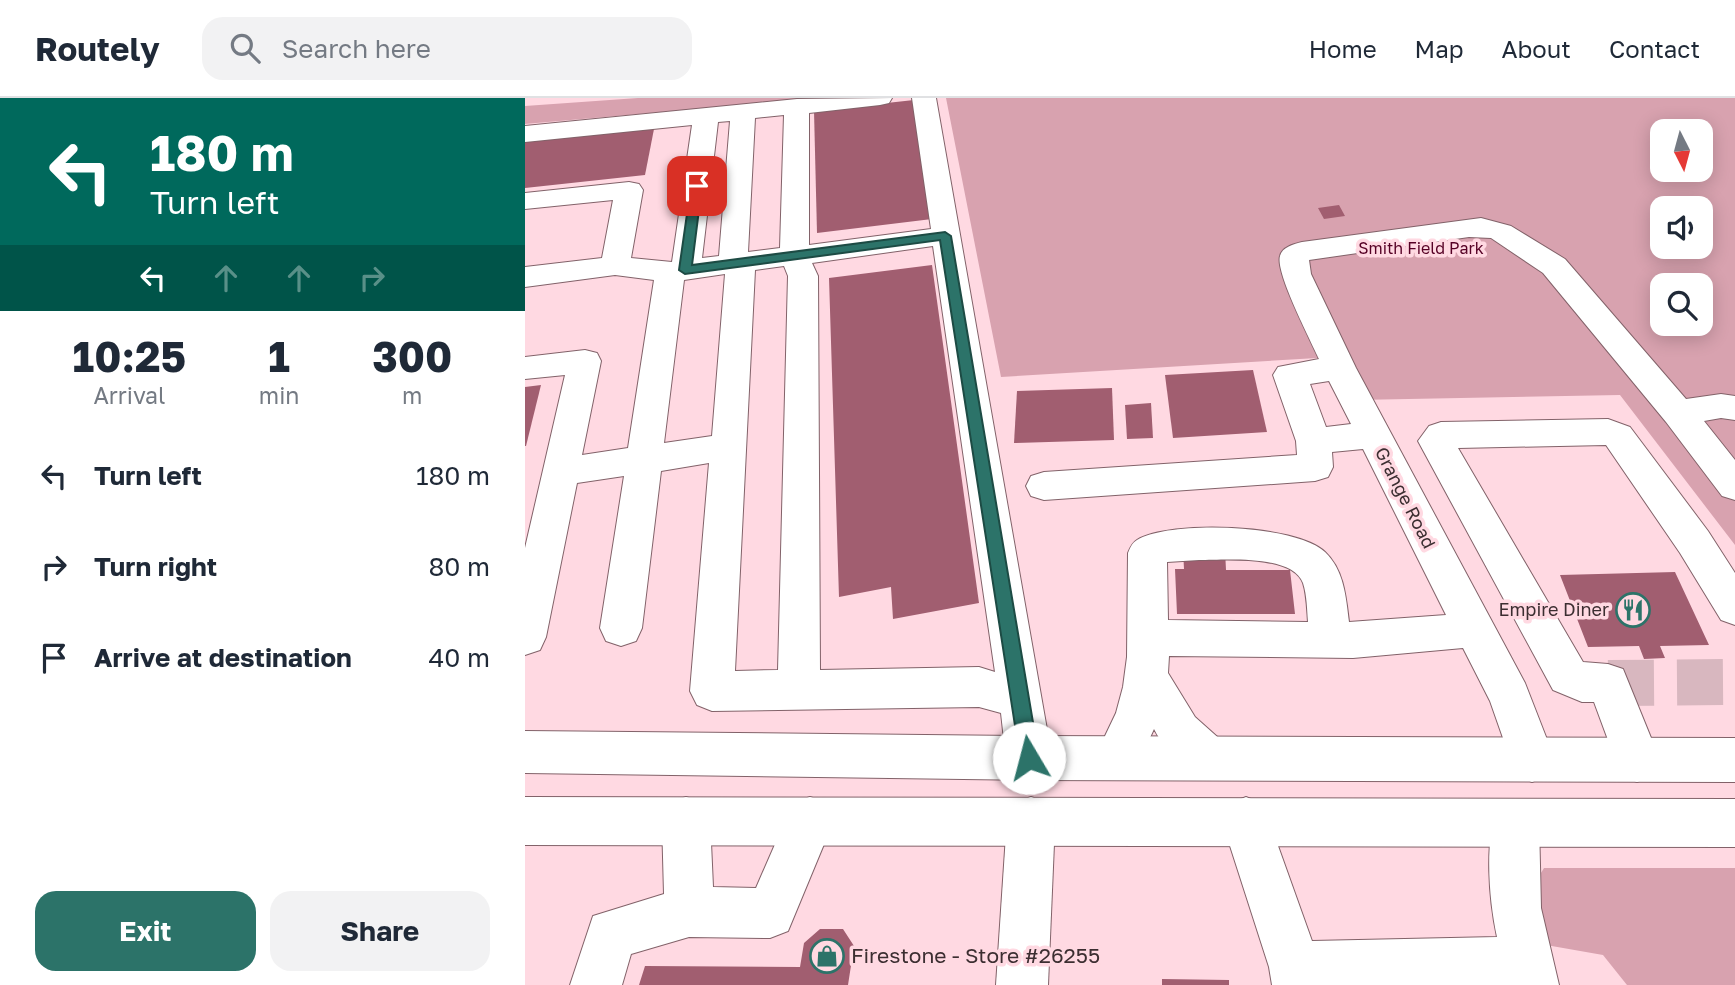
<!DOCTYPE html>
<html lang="en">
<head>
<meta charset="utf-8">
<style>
	:root { --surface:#fff; --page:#f2f2f3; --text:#1f2937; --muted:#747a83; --line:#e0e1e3; --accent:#2c7369 }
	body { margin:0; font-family:"Golos Text",sans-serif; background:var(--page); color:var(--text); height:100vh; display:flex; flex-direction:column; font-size:26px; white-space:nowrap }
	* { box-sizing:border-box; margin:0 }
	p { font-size:23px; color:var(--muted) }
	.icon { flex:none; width:38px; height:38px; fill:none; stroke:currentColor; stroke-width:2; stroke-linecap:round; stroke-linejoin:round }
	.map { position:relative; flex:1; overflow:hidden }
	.sheet { display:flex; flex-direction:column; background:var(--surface); width:525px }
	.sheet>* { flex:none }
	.guide { background:#00695c; color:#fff; overflow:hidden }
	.needle { width:46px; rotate:174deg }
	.tools { position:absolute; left:1125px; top:21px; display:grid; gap:14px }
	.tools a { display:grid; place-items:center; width:63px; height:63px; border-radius:14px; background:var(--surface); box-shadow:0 4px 18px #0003; font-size:35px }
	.pin { position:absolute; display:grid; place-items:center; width:60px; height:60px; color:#fff; margin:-30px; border-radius:14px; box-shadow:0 4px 10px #0006 }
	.me { position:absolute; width:77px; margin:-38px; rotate:352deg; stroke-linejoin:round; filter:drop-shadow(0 0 5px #0008) }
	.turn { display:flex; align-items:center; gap:24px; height:147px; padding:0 35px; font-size:32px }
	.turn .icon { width:91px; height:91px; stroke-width:2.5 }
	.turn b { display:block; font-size:49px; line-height:60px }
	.lanes { display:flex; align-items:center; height:66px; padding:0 35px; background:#0003; justify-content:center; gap:35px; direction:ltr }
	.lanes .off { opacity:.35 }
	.eta { display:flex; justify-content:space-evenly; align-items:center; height:119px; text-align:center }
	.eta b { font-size:42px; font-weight:700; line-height:49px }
	.cta { display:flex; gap:14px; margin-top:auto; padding:14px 35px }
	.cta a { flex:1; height:80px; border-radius:21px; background:var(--accent); color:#fff; font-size:28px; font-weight:700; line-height:80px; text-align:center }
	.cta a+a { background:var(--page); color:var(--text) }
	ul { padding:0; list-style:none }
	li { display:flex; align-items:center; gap:21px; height:91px; padding:0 35px }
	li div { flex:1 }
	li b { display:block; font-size:26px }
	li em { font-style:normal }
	header { display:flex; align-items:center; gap:42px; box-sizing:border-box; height:98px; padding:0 35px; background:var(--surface); border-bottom:2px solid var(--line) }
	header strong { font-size:33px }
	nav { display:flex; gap:38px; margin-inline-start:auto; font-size:24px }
	.search { width:490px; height:63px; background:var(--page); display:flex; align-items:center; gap:18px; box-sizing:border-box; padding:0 24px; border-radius:21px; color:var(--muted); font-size:26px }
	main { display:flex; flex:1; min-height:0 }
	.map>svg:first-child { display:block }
	.green { fill:#d8a2af; fill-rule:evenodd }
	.building { fill:#a15e70 }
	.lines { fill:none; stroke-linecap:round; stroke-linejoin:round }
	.minor-tunnel { stroke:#d8b7bf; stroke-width:46; stroke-dasharray:46 23; stroke-linecap:butt }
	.minor-casing { stroke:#826269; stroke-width:2 }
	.highway-casing { stroke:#826269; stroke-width:2 }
	.minor { fill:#fff; fill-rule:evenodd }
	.highway { fill:#fff; fill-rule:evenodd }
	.route { fill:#2c7369; stroke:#1d4b44; stroke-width:2 }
	.labels { text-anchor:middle; stroke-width:7; stroke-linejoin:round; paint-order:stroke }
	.far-park-label { font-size:16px; fill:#560025; stroke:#ffd9e2 }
	.street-label { font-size:18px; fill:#3c2e31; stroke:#ffd9e2 }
	.poi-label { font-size:18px; fill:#3c2e31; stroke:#ffd9e2; text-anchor:end }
	.near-poi-label { font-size:21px; fill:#3c2e31; stroke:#ffd9e2; text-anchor:start }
</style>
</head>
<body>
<header>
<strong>Routely</strong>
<div class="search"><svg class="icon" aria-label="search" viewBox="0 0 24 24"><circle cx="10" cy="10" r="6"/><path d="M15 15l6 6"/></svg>Search here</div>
<nav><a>Home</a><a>Map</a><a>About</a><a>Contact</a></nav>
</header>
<main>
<section class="sheet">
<div class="guide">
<div class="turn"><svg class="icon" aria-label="left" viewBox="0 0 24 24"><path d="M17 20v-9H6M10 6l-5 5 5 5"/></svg><div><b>180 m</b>Turn left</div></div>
<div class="lanes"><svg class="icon" aria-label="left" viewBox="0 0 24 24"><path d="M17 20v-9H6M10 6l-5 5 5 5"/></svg><svg class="icon off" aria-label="ahead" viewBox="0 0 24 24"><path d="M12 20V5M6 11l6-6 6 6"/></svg><svg class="icon off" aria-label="ahead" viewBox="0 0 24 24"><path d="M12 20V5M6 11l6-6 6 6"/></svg><svg class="icon off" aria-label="right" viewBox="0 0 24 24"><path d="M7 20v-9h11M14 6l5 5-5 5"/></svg></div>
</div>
<div class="eta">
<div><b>10:25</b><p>Arrival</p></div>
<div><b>1</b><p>min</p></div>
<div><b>300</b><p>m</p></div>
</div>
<ul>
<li><svg class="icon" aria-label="left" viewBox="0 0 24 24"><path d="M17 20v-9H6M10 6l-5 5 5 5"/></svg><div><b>Turn left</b></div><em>180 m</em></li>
<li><svg class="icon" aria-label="right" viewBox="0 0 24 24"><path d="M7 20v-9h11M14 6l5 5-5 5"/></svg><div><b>Turn right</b></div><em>80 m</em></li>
<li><svg class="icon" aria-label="arrive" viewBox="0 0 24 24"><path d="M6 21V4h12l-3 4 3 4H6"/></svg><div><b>Arrive at destination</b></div><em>40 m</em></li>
</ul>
<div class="cta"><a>Exit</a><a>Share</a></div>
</section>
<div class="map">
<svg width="1210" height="887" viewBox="0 0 1210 887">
	<rect width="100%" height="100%" fill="#ffd9e2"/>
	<!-- green -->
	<g class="green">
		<polygon points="113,0 297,0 0,26 0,8"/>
		<path d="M421,0h789v447l-115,-150 -264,5 -39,-42 -316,19zM1138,33h38v39h-38zM1138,110h38v39h-38zM1138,187h38v39h-38z"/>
		<polygon points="1019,770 1210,770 1210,887 1102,887 1078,857 1021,847 1005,793"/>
	</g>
	<!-- building -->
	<g class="building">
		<polygon points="389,2 407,121 292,135 289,13"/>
		<polygon points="129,31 120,77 0,90 0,44"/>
		<polygon points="814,107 820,118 799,121 793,110"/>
		<polygon points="407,167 454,505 368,521 366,489 314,499 304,180"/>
		<polygon points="728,272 742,334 648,340 640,277"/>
		<polygon points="16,287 1,348 0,348 0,289"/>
		<polygon points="587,290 589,342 489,345 492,293"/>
		<polygon points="626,305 628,340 602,341 600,307"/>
		<polygon points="658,452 700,452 701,472 765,472 770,516 652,516 650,471 659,471"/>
		<polygon points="1150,474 1184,547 1135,548 1140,560 1119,561 1114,548 1063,549 1035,477"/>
		<polygon points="295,831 318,831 329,848 323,887 114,887 120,868 275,869 279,845"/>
		<polygon points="637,881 704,882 704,887 637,887"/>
	</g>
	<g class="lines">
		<!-- minor-tunnel -->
		<polyline class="minor-tunnel" points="1083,585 1210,584"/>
		<!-- minor casing -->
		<g class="minor-casing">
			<g id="minor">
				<path d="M367,0l-3,5 -9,2 -71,8v132l122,-16 -19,-131h24l116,660 -7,15 -16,7 -16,-7 -7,-15 -5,-45 -22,-6 -267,4 -15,-6 -7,-14 19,-228 -48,8 -19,157 -6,13 -15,5 -15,-5 -6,-13 24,-152 -47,7 -31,154 -6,13 -15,5v-107l40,-173 -40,4v-22l60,-7 12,3 4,8 -19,94 46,-7 26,-168 -39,-5 -90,12v-20l77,-9 11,-58 -88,9v-16l104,-11 10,2 4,6 -12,68 41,4 20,-137 -167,17v-16l272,-27zM259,17l-4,133 -32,4 7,-134zM205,23l-11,135 -17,2 16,-136zM408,148l62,426 -16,-5 -159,3 -2,-394 -6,-13zM259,168l4,10 -10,394 -43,1 20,-401zM200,176l-13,162 -48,7 20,-163z"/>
				<path d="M956,120l30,8 54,33 121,140 35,-5 14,2v24l-14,-2 -17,3 31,39v40l-13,-4 -56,-74 -123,-149 -52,-35 -22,-1 -160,23 2,14 45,94 169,315 30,77 -7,15 -16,7 -16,-7 -26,-74 -27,-53 -110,10 -184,-2 -1,17 27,44 28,25 7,15 -7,15 -16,7c-24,-10 -41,-27 -53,-50l-20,43 -16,7 -16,-7 -7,-15 21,-44 7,-26 4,-30 1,-104c2,-5 4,-10 9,-13 32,-20 159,-16 188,12 19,18 21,45 24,70l97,-7 -83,-166 -31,3 1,15 -5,10 -13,4 -271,19 -13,-4 -5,-10 5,-10 13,-4 253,-17 -1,-14 -23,-66 5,-8 41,-8c-8,-18 -44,-87 -39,-103 2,-9 14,-12 22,-14zM804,283l22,43 -25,3 -16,-43zM674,462c26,0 93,-6 104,23 4,12 4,27 5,39l-140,-2 -1,-58z"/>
				<polygon points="1083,321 1105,329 1183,433 1210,475 1210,527 1196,522 1155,455 1081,347 933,350 1058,564 1083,566 1098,571 1135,662 1128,677 1112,684 1096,677 1069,604 1057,604 1028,592 893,343 904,328 916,324"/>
				<polygon points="161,699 178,705 185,722 188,789 231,790 268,705 285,699 302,705 309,722 263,833 245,840 164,839 106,856 97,887 45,887 68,818 139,796 137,722 144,705"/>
				<polygon points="506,699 523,705 530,722 523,887 471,887 482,722 489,705"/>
				<path d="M721,699l17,7 49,137 185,-4c-8,-37 -13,-96 1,-131l17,-7 17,7 7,17 2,85 18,77h-287l-3,-18 -47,-146 7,-17z"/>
			</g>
		</g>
		<!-- highway casing -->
		<g class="highway-casing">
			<g id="highway">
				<polygon points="0,633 504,638 1210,640 1210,684 504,682 0,675"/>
				<polygon points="0,699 1210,701 1210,749 0,747"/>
			</g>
		</g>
		<!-- minor -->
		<use href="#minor" class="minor"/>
		<!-- highway -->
		<use href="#highway" class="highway"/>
	</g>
	<!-- route -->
	<polygon class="route" points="172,85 177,88 167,167 420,134 426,138 514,660 511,666 504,668 498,666 495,660 415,142 160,176 154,172 166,88"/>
	<!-- icons -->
	<defs>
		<g id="restaurant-ring" transform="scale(1.75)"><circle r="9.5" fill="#ffd9e2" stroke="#2c7369" stroke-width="1.5"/><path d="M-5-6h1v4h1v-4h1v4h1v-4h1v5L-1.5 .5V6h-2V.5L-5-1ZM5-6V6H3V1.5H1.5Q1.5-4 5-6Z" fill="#2c7369"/></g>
		<g id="shop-ring" transform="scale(1.75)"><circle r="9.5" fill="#ffd9e2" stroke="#2c7369" stroke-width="1.5"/><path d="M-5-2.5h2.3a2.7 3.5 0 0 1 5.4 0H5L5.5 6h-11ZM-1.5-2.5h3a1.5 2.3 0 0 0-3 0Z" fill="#2c7369"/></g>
	</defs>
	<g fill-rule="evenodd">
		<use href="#restaurant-ring" x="1108" y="512"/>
		<use href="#shop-ring" x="302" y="858"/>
	</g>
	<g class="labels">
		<!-- far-park labels -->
		<g class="far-park-label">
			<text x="896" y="156">Smith Field Park</text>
		</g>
		<!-- street labels -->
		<g class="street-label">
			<text transform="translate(880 400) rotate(63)" y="6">Grange Road</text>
		</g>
		<!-- poi labels -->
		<g class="poi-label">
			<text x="1084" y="518">Empire Diner</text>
		</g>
		<!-- near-poi labels -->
		<g class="near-poi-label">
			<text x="326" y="865">Firestone - Store #26255</text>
		</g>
	</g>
</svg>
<div class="tools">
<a><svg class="needle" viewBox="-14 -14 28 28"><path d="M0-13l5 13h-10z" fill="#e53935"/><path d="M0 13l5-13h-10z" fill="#747a83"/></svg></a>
<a><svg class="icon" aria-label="sound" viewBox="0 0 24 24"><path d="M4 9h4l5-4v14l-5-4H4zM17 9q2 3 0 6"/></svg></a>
<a><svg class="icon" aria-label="search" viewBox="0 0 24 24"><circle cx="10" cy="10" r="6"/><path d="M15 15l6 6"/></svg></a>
</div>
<div class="pin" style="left:172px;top:88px;background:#d93025"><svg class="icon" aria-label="arrive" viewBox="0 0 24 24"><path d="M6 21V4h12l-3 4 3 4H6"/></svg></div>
<svg class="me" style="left:504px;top:660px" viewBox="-20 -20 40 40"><circle r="19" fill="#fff"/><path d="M0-13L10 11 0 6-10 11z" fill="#2c7369"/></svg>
</div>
</main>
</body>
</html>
